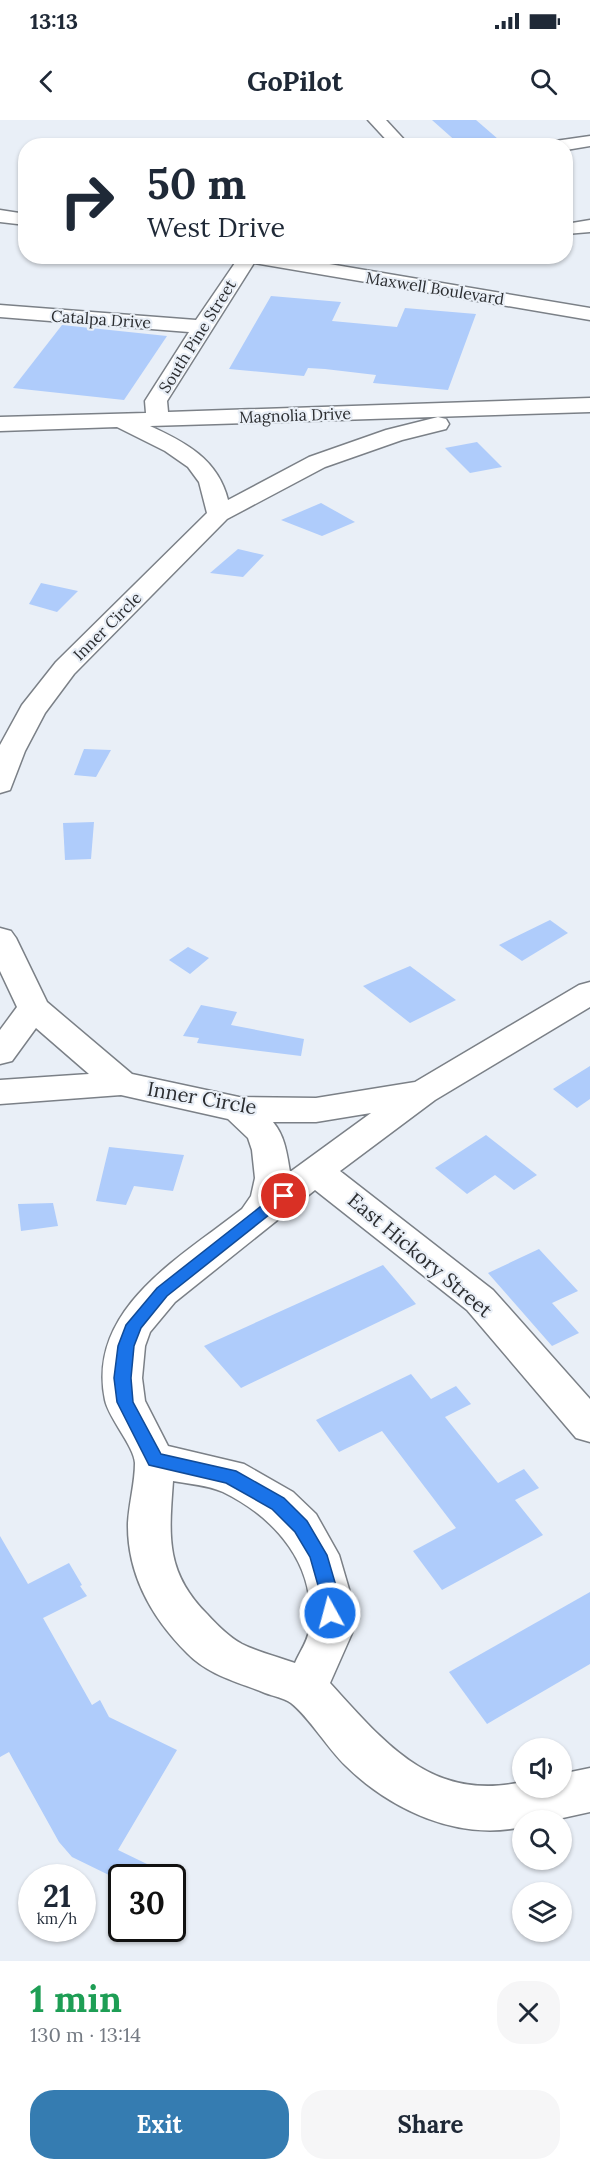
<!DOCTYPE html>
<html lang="en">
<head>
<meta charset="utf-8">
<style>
	:root { --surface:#fff; --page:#f6f6f7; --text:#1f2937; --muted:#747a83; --accent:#357cb1 }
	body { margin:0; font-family:Lora,serif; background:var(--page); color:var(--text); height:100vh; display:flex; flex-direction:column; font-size:22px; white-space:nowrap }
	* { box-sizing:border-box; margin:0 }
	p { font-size:20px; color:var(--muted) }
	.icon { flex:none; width:33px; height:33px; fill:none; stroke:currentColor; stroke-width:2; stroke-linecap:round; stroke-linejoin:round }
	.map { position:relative; height:1841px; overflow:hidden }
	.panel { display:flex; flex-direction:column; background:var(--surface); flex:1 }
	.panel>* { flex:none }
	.top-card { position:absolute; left:18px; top:18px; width:555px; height:126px; border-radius:24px; box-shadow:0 2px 4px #0004; background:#fff; color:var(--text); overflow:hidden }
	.controls { position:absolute; left:512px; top:1618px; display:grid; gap:12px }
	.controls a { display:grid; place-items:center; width:60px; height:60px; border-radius:50%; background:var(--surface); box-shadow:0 2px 4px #0004; font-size:30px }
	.speed { position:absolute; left:18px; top:1744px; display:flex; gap:12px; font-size:30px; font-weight:700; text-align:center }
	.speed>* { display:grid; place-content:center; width:78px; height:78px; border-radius:50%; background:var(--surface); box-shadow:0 2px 4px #0004; line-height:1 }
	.speed small { font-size:15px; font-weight:400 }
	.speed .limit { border:3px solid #111; border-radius:9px; background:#fff; color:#111 }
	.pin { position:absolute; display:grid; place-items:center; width:51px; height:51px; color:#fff; margin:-26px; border:3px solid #fff; border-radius:50%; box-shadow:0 2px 6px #0007 }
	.me { position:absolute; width:66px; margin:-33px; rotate:353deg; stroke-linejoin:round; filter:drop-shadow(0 0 4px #0008) }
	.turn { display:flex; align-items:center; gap:21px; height:126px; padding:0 30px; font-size:27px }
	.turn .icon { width:78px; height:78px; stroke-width:2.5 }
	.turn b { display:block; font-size:42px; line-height:51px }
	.round { display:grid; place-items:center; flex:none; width:63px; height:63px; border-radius:24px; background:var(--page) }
	.head { display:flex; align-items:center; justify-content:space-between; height:102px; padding:0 30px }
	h1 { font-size:36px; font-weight:800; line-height:45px; color:#1e9e55 }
	.button { display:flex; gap:12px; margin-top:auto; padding:12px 30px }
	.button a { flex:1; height:69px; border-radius:24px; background:var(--accent); color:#fff; font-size:24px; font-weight:800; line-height:69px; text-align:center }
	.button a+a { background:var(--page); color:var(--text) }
	.status { display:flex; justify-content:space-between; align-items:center; height:42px; padding:0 30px; background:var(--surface); direction:ltr }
	.status svg { height:16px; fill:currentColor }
	header { display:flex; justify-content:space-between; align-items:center; height:78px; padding:0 30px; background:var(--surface); font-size:27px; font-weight:800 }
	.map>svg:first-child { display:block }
	.building { fill:#afccfb }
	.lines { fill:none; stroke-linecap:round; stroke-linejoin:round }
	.minor-casing { stroke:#7b8087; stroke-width:3 }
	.minor { fill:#fff; fill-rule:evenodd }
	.route { fill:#1a73e8; stroke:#114b97; stroke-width:1.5 }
	.labels { text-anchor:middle; stroke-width:4.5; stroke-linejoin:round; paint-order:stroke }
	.far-street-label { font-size:16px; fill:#2b2d30; stroke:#e9eff7 }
	.street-label { font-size:20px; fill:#2b2d30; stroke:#e9eff7 }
</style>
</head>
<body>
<div class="status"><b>13:13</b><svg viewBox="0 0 49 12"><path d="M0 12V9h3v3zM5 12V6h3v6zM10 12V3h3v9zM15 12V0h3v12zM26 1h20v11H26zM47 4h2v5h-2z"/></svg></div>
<header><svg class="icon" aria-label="back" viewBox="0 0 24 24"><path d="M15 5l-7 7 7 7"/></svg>GoPilot<svg class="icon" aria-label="search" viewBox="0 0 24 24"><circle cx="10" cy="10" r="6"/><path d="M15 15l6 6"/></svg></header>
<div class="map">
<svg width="590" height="1841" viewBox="0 0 590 1841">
	<rect width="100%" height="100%" fill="#e9eff7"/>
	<!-- building -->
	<g class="building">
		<polygon points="432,0 476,0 498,19 459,24"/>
		<polygon points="271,176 341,182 332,201 397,207 405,188 476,194 448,270 373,263 376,255 325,249 308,248 304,256 229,249"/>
		<polygon points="62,205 167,216 124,280 13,268"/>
		<polygon points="477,322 502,347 470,353 445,328"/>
		<polygon points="321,383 355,402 322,416 281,400"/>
		<polygon points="238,429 264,435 243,457 210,453"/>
		<polygon points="41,463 78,471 57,492 29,484"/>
		<polygon points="84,629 111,630 96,657 74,655"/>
		<polygon points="94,702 91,739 65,740 63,703"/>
		<polygon points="550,800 568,813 522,841 499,825"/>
		<polygon points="188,827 209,838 190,854 169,840"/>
		<polygon points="410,846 456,880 410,903 363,866"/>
		<polygon points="201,885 237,892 231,905 304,919 301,936 197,923 199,918 183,916"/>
		<polygon points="590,946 590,979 577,988 553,969"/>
		<polygon points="486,1015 537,1055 514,1070 495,1055 467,1074 435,1048"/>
		<polygon points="109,1027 184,1035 173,1071 134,1066 126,1085 96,1081"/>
		<polygon points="53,1083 58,1106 21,1111 18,1084"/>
		<polygon points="539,1129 578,1171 552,1183 579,1213 552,1226 488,1153"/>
		<polygon points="383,1145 416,1184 241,1268 204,1226"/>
		<polygon points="411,1254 431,1279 456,1266 471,1284 445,1297 498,1363 524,1349 539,1368 515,1380 543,1415 442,1470 413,1431 456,1408 382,1311 339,1332 316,1300"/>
		<polygon points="0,1416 28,1464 69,1443 82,1465 80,1466 87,1476 43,1498 92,1585 100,1580 109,1597 177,1630 118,1730 176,1758 115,1758 72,1737 59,1722 9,1632 0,1637"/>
		<polygon points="590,1472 590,1544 487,1604 449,1552"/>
	</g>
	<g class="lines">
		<!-- minor casing -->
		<g class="minor-casing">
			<g id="minor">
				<polygon points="368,0 386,0 410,26 392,26"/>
				<polygon points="590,16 590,26 566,30 566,26 547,26 555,21"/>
				<polygon points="0,90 26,94 26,105 0,102"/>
				<polygon points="590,100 590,112 566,114 566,104"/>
				<path d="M235,136h47l308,52v12l-336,-57 -87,138 1,11 422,-14v14l-440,14c35,16 68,33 78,74l81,-43 77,-27 52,-13 8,2 3,5 -3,5 -44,11 -77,27 -98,52 -153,155 -29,39 -20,38 -15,39 -10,3v-48l22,-40 34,-43 151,-149 -8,-31 -11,-15 -23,-16 -48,-24 -117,4v-14l146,-4 -1,-12 44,-69 -189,-15v-12l196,15 41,-60z"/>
				<path d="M0,808l11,3 5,7 31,64 85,72 107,23 77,1 99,-16 164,-97 11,-3v25l-155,93 -95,71 153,119 97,109v43l-14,-4 -109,-128 -152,-120 -140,112 -25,30 -5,14 -3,32 3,23 23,45 76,18 49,28 23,22 23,41 12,41 2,35 -23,52c55,60 101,119 192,99v6h39v-14l29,-6v44l-41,9h-27v6c-64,14 -131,-17 -176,-61 -18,-17 -37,-49 -55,-63 -7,-5 -18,-7 -26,-10 -27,-11 -57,-18 -78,-40 -35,-35 -60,-79 -59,-130 1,-20 7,-40 7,-60 -1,-17 -26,-44 -30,-63 -19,-91 76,-143 137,-191l9,-13 4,-18 -3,-28 -4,-12 -20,-19 -107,-24 -121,9v-24l89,-6 -53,-46 -24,33 -12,3v-34l17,-23 -17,-36zM371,993l-81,59c-3,-18 -5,-36 -17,-50h43zM173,1361c16,3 35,4 50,11 53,26 95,74 86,138 -1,11 -10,23 -14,33 -17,-6 -37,-11 -53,-19 -13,-7 -25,-19 -35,-30 -42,-42 -38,-78 -34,-133z"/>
			</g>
		</g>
		<!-- minor -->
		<use href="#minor" class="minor"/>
	</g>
	<!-- route -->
	<polygon class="route" points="284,1070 289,1072 291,1076 289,1079 167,1176 141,1208 134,1226 131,1258 133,1282 161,1334 236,1351 284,1378 307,1401 327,1435 339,1476 339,1493 337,1499 330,1501 324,1499 322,1493 321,1476 310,1437 295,1412 272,1389 226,1363 149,1345 117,1282 114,1258 118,1226 126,1205 157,1168 279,1072"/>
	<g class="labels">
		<!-- far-street labels -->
		<g class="far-street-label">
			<text transform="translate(435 168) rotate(9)" y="6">Maxwell Boulevard</text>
			<text transform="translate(101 199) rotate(4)" y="6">Catalpa Drive</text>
			<text transform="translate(197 216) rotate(-58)" y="6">South Pine Street</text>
			<text transform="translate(295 295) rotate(-2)" y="6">Magnolia Drive</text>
			<text transform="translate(107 506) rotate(-45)" y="6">Inner Circle</text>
		</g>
		<!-- street labels -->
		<g class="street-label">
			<text transform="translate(202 978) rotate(10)" y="7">Inner Circle</text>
			<text transform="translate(420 1135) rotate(40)" y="7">East Hickory Street</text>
		</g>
	</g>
</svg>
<div class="controls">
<a><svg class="icon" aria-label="sound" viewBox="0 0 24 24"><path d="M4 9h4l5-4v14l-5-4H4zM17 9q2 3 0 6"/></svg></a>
<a><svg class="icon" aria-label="search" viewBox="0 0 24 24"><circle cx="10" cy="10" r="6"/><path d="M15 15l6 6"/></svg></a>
<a><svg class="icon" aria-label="layers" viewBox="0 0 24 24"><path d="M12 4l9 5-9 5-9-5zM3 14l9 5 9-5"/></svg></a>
</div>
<div class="speed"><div>21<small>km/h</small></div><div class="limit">30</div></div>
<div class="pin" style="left:284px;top:1076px;background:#d93025"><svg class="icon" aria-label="arrive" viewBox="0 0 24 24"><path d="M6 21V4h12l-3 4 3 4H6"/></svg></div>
<svg class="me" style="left:330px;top:1493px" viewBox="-20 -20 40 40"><circle r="17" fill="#1a73e8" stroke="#fff" stroke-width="3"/><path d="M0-11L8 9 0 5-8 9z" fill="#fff"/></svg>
<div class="top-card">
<div class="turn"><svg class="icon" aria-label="right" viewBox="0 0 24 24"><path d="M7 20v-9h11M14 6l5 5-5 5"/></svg><div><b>50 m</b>West Drive</div></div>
</div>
</div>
<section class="panel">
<div class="head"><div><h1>1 min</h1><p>130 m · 13:14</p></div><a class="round"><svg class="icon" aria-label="close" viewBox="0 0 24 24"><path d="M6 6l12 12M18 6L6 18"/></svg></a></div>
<div class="button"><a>Exit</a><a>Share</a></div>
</section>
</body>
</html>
